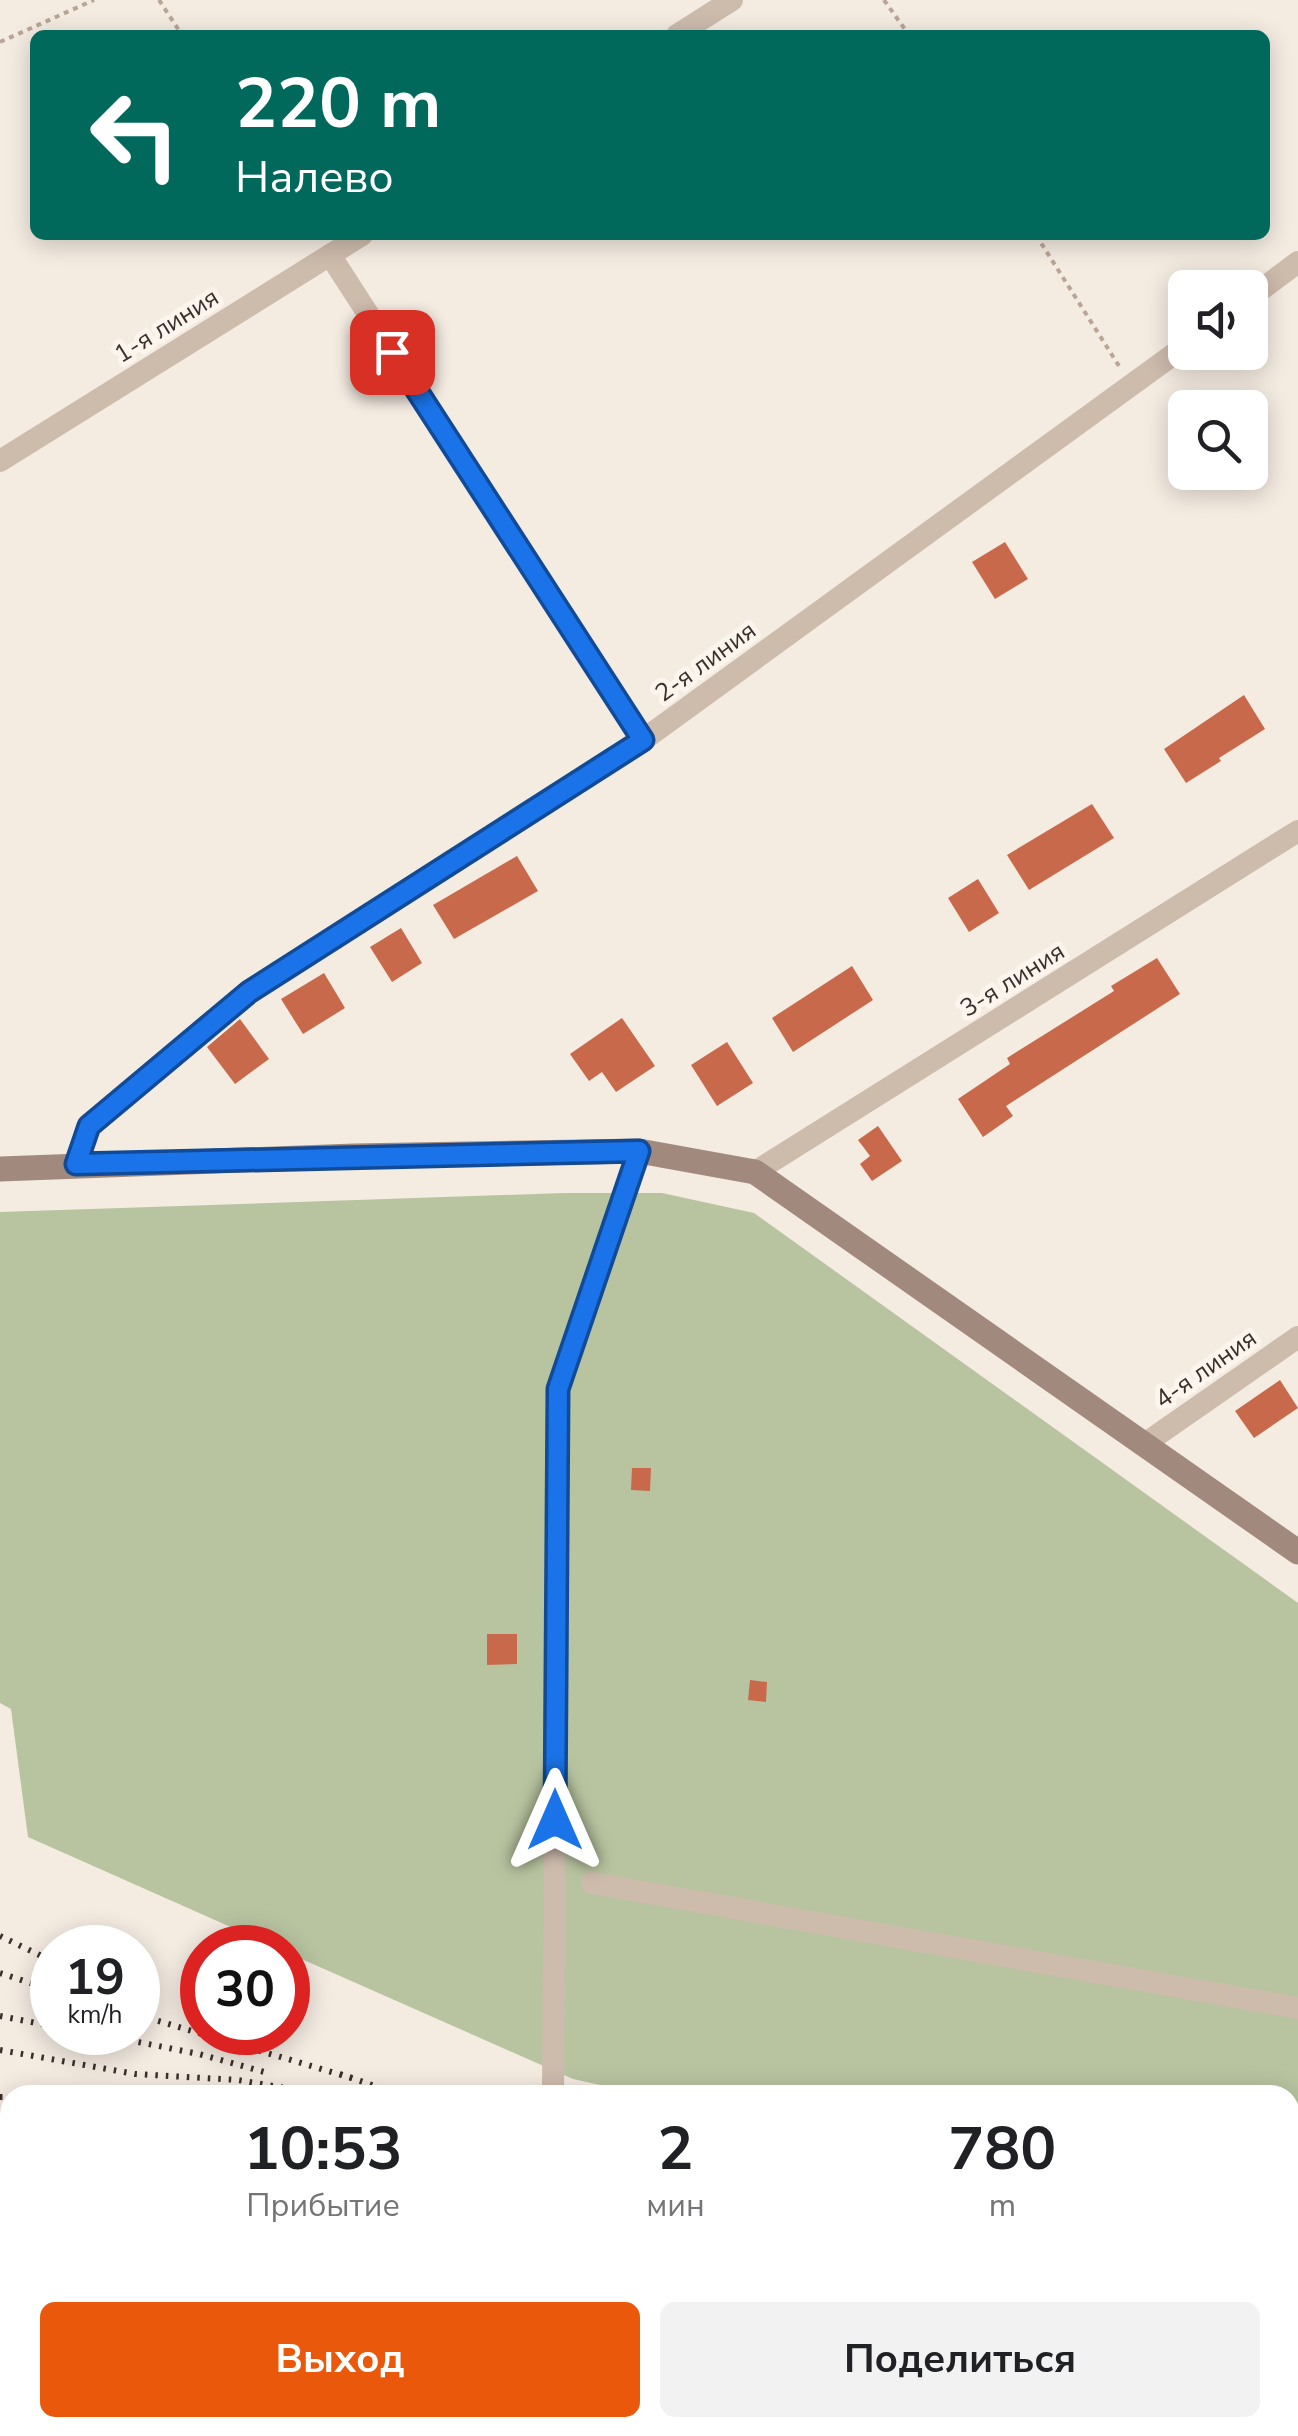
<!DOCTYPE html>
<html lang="ru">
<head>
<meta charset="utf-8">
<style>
	:root { --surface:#fff; --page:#f2f2f2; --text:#202124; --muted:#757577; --accent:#ea580c }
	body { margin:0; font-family:"Nunito Sans",sans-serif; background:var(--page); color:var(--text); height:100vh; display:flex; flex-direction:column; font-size:38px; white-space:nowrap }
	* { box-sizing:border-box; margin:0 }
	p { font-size:32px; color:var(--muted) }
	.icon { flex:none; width:55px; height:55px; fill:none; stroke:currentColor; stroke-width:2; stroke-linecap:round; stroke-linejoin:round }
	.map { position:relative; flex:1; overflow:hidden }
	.drawer { position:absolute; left:0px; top:2085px; width:1300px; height:352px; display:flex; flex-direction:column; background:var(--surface); border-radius:30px 30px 0 0; box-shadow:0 5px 25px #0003 }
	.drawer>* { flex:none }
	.top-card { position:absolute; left:30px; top:30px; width:1240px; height:210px; border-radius:15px; box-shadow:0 5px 25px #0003; background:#00695c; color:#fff; overflow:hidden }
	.controls { position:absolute; left:1168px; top:270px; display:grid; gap:20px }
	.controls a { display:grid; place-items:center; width:100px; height:100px; border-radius:15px; background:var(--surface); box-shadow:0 5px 25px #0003; font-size:50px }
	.speed { position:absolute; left:30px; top:1925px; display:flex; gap:20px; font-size:50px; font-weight:700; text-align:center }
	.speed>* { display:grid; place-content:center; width:130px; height:130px; border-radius:50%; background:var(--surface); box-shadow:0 5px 25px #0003; line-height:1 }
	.speed small { font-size:25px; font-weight:400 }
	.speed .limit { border:15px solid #d22; background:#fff; color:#111 }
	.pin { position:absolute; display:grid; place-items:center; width:85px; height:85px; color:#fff; margin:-42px; border-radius:20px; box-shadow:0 5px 15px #0006 }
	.me { position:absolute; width:110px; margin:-55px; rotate:0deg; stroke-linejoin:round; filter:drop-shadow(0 0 8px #0008) }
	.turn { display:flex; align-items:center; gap:35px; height:210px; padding:0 40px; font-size:45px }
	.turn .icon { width:130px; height:130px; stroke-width:2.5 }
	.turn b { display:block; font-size:70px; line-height:85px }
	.eta { display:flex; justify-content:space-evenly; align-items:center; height:170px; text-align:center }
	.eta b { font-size:60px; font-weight:700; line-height:70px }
	.action { display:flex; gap:20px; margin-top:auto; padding:20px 40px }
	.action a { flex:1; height:115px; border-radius:15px; background:var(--accent); color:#fff; font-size:40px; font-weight:700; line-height:115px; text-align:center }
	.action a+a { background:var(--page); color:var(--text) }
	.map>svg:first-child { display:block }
	.green { fill:#b8c4a0 }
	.building { fill:#c8694b }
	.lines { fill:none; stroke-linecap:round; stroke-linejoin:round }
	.path { stroke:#b9a596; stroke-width:4; stroke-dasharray:5 5; stroke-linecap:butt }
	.street { stroke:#cdbbac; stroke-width:22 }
	.secondary { stroke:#a18a7d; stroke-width:25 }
	.rail { stroke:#3b302b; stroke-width:6; stroke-dasharray:2.5 8; stroke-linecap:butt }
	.route-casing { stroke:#114b97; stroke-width:25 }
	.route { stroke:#1a73e8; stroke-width:18 }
	.labels { text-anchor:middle; stroke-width:10; stroke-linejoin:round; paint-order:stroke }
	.street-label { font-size:25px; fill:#3b302b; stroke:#fbf5ee }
</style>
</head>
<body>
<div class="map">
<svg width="1298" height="2436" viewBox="0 0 1298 2436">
	<rect width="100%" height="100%" fill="#f4ebe1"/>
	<!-- green -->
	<polygon class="green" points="564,1193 662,1193 754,1213 1298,1603 1298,2237 1290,2235 1290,2095 645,2095 573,2079 288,1953 288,1948 276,1947 28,1837 11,1709 0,1703 0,1212"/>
	<!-- building -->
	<g class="building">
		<polygon points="1005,542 1028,579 995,599 972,562"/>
		<polygon points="1244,695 1265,729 1219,758 1221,761 1186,783 1164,749"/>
		<polygon points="1092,804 1114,838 1029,890 1007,855"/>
		<polygon points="517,856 538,891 454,939 433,905"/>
		<polygon points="978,879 999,913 969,932 948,898"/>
		<polygon points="401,928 422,963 392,982 370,947"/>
		<polygon points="1157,958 1180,994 1006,1106 1013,1116 983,1137 958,1099 1010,1064 1007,1058 1114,991 1111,986"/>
		<polygon points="852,966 873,1000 793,1052 772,1018"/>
		<polygon points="324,973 345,1008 303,1034 281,999"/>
		<polygon points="622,1018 655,1066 616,1092 602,1072 589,1081 570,1054"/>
		<polygon points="240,1019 269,1059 235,1084 207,1047"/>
		<polygon points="727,1042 753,1083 717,1106 691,1065"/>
		<polygon points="878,1126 902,1161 872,1181 860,1164 870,1156 858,1140"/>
		<polygon points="1280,1380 1298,1408 1254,1438 1235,1411"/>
		<polygon points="632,1468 651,1468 650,1491 631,1490"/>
		<polygon points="487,1634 517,1634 517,1664 487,1665"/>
		<polygon points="750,1680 767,1682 766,1702 748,1700"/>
	</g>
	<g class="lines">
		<!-- path -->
		<g class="path">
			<polyline points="159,0 182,35"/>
			<polyline points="884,0 909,35"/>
			<polyline points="0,42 94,0"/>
			<polyline points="1036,235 1119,366"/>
		</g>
		<!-- street -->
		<g class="street">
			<polyline points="677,35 732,0"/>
			<polyline points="330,255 643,740"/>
			<polyline points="1250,298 1298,262"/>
			<polyline points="0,461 362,235"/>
			<polyline points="76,1164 89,1126 249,992 643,740 1185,346"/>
			<polyline points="755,1172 1298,831"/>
			<polyline points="1143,1445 1298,1337"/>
			<polyline points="592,1883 1298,2008"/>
			<polyline points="553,2095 558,1389 639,1151"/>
		</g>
		<!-- secondary -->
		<polyline class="secondary" points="0,1169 354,1156 639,1151 755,1172 1298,1552"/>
		<!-- rail -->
		<g class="rail">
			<polyline points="0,1936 52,1961"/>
			<polyline points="0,1973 52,1990"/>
			<polyline points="138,2015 352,2078"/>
			<polyline points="0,2016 52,2026"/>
			<polyline points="87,2032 199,2054 268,2073"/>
			<polyline points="0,2050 135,2074 238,2080 326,2095"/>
			<polyline points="340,2074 401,2095"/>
			<polyline points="0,2097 10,2097"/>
			<polyline points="0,2280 10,2279"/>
			<polyline points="1290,2345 1298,2347"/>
		</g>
	</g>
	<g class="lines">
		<!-- route casing -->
		<g class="route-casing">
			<polyline id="route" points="392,352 643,740 249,992 89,1126 76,1164 639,1151 558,1389 555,1820"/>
		</g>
		<!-- route -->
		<use href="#route" class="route"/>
	</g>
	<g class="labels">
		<!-- street labels -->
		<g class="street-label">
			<text transform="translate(166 325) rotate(-32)" y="9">1-я линия</text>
			<text transform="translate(705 661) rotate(-36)" y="9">2-я линия</text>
			<text transform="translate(1012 979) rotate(-32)" y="9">3-я линия</text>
			<text transform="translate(1205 1368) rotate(-35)" y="9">4-я линия</text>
		</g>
	</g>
</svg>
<div class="controls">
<a><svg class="icon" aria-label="sound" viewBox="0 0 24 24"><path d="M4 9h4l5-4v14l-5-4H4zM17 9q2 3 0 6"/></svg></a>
<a><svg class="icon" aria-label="search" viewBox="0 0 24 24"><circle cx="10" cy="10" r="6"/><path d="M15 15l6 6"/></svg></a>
</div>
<div class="speed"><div>19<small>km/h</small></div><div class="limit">30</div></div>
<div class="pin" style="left:392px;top:352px;background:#d93025"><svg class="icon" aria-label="arrive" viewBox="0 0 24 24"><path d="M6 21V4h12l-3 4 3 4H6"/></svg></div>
<svg class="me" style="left:555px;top:1820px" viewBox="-20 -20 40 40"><path d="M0-17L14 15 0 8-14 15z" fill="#1a73e8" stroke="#fff" stroke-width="4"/></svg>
<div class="top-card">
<div class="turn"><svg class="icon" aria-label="left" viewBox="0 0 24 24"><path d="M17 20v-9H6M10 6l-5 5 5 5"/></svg><div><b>220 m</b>Налево</div></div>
</div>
<section class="drawer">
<div class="eta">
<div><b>10:53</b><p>Прибытие</p></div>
<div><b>2</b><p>мин</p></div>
<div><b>780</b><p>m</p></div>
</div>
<div class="action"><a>Выход</a><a>Поделиться</a></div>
</section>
</div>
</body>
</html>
